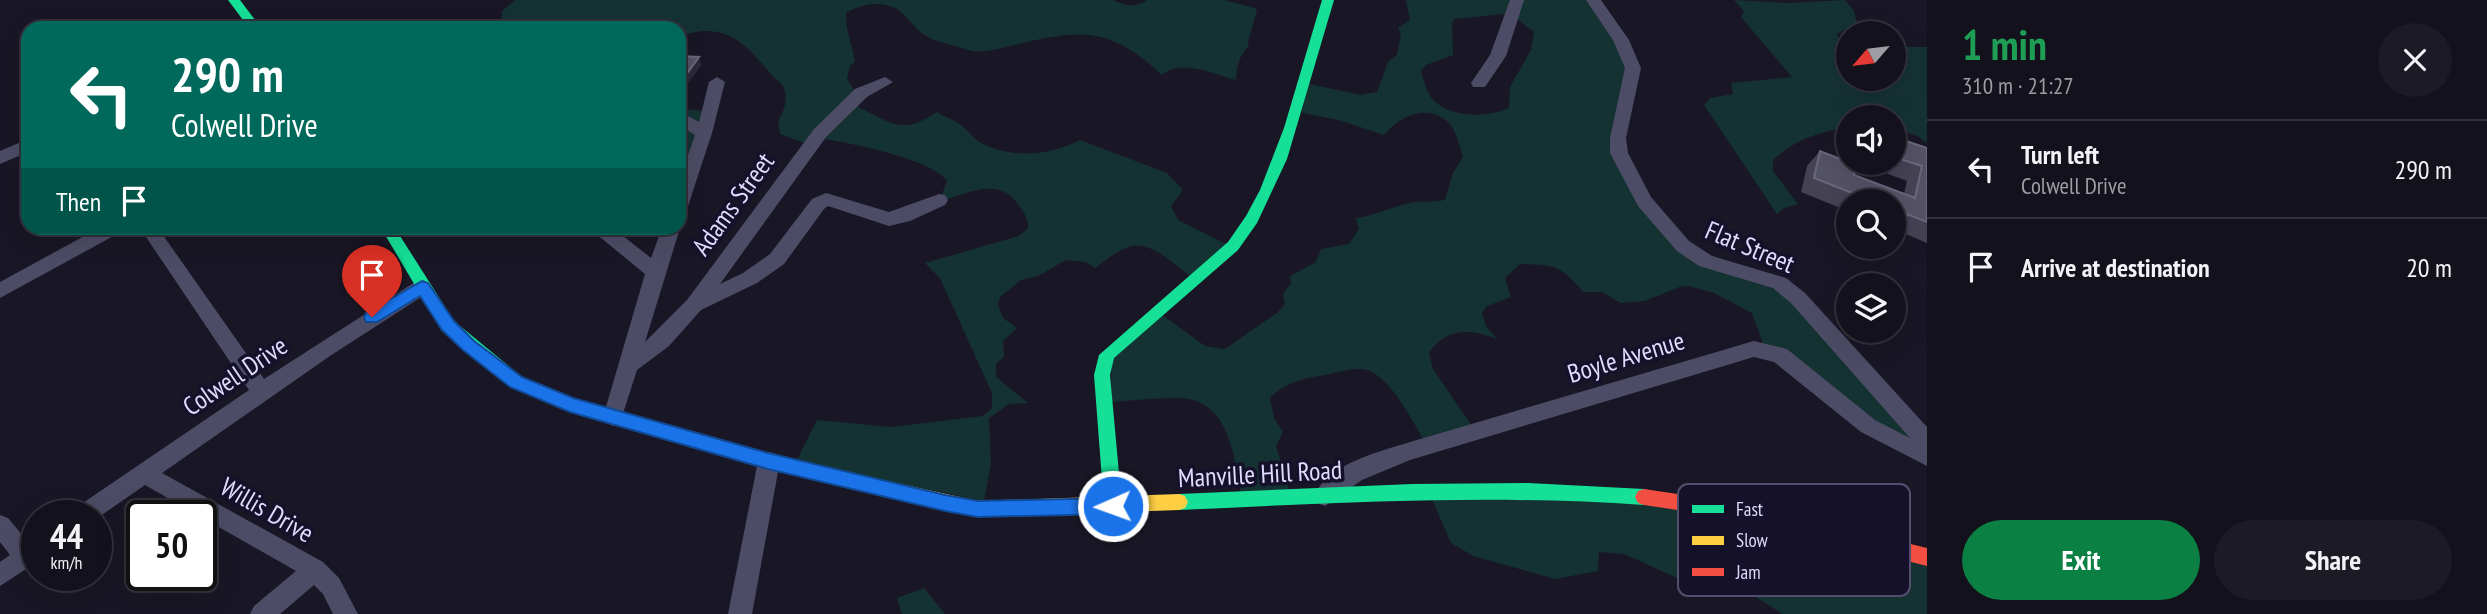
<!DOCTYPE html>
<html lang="en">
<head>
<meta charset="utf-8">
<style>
	:root { --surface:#13111c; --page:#1c1a25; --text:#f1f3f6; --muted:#9d9da3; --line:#32313b; --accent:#0b8043 }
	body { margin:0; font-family:"PT Sans Narrow",sans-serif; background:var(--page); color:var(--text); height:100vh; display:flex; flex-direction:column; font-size:26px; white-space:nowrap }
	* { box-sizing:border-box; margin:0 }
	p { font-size:23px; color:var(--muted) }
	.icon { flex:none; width:38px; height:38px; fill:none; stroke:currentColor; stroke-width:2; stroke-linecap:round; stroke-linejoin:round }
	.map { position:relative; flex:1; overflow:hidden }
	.side { display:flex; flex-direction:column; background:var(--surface); width:560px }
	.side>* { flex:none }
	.guide { position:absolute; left:21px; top:21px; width:665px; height:214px; border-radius:21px; box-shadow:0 7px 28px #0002,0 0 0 2px var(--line); background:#00695c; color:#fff; overflow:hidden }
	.needle { width:46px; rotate:242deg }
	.controls { position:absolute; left:1836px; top:21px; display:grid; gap:14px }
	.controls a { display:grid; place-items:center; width:70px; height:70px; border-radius:50%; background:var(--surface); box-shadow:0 7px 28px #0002,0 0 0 2px var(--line); font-size:35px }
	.speed { position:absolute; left:21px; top:500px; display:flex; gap:14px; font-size:35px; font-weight:700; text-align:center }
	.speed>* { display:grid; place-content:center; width:91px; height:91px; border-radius:50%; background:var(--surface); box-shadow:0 7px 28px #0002,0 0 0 2px var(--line); line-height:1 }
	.speed small { font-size:18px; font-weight:400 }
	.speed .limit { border:4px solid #111; border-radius:10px; background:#fff; color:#111 }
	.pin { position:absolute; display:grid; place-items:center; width:60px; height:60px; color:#fff; margin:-72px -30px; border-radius:50% 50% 50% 0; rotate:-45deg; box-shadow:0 0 7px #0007 }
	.pin .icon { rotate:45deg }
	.me { position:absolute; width:77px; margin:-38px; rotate:268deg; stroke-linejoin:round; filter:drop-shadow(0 0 5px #0008) }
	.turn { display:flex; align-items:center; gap:24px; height:147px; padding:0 35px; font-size:32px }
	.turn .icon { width:91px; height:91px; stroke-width:2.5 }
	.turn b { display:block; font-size:49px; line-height:60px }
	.then { display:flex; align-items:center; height:66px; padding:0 35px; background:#0003; gap:14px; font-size:26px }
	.round { display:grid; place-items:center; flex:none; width:74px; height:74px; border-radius:37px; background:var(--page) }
	.headline { display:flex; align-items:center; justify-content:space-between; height:119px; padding:0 35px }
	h1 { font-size:42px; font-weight:700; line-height:52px; color:#1e9e55 }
	.action { display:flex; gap:14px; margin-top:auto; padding:14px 35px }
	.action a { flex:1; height:80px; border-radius:42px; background:var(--accent); color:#fff; font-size:28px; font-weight:700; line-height:80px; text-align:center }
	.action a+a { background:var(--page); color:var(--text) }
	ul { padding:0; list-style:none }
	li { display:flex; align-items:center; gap:21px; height:98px; padding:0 35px; border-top:2px solid var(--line) }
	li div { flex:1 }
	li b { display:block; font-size:26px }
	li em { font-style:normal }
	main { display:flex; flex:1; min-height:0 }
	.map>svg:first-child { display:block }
	.green { fill:#153232; fill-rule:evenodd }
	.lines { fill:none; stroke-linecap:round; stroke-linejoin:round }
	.street { fill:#4d4c66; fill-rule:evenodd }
	.fast { fill:#16e098; fill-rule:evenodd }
	.slow { fill:#ffcf43; fill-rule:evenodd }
	.jam { fill:#f24e42; fill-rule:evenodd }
	.wall { fill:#444253 }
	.shaded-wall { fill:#2c2a39 }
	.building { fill:#545265; stroke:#6a687e; stroke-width:2 }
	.route { fill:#1a73e8; stroke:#114b97; stroke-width:2 }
	.labels { text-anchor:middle; stroke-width:7; stroke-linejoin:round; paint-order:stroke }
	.street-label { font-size:26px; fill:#dfdcff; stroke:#15112b }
	.key { fill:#15112b; stroke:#524e6b; stroke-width:2 }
	.key-label { font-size:19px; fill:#dfdcff }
</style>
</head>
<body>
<main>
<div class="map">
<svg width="1927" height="614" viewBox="0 0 1927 614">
	<rect width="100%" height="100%" fill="#191725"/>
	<!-- green -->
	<g class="green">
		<path d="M515,0h598c12,6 22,8 34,0h77l31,8 2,3 -9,30 1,5c-9,7 -13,22 -13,34 -22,-6 -55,-22 -74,-5 -55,-51 -84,-45 -152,-29 -12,3 -30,8 -42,4 -15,-6 -32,-7 -45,-16 -9,-7 -15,-16 -23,-23 -15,-11 -38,-8 -54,2l1,15 8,33 -5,5 -3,13 14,22 -3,6c34,16 44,29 79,5 8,5 17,8 24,13 7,5 12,13 20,18 32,16 68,13 99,-3l87,33 16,17 -12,16 7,14 54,27 -38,32c-16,-11 -40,-37 -62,-33 -12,2 -27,15 -37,22l-9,-6 -20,-2 -28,16 -17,4 -20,16 -3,8 5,14 14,10 -14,13 1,16 -8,7v13l32,26 -19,1 -20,14 2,46 -7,37 -188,-39 21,-42 74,7 92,-11 9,-8v-15l-52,-115 -15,-15 94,-27 9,-8c0,-11 -5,-17 -11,-25 -19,-27 -52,-9 -78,-1l8,-21c-17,-23 -95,-37 -126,-43l-8,8 -33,-12 -2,-13c9,-14 13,-34 -5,-44 -26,-33 -49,-58 -94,-40v-9h-79l-18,-8 -19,2 -15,6h-46v-17z"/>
		<path d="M1406,0h188l39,62 -11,89 43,72 32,26 92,40 138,164 -34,-17 -128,-87 -13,-36 -38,-20 -25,-7 -10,1 -34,14 -24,2 -19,-11h-19c-22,-27 -30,-27 -63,-28l-15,14 6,19 -24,9 -5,7 4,13 11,13c-26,-10 -50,-12 -68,14l4,16 41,60 -46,18c-13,-21 -39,-76 -66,-78 -13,-1 -30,5 -43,7 -16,2 -39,10 -49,22l4,20 9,14 -7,14 15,51h-49c-7,-32 -10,-86 -49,-97 -15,-5 -63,1 -82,2l1,-50 45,-41 48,35 20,3 53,-37 7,-8 -2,-10 8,-11 -1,-7 26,-14 5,-13 28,-5 10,-15 -3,-11c18,-2 32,-10 50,-14 12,-4 26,-1 39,-4l8,-27 10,-16c-4,-12 -7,-28 -16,-36 -21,-18 -49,-4 -63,14l-45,-15 -37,-7 3,-30 56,12 16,-3 11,-30 9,-7 4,-21 -3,-6 12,-8zM1505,14l7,1 22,17 -3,18 -21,37 -1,21c-22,10 -56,10 -75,-7 -7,-6 -10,-21 -13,-30l5,-6 27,-10 -1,-32 2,-4z"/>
		<path d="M1734,0l55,3 56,-3 9,11 3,12 -20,11 1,3 10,6v36h46v-32h33v96l-10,-7 -23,-8v-11h-46v8c-34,12 -45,9 -75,35v11l25,33 -14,4 -7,6 -73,-109 6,-7 23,-4 -2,-11 61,-6 -51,-60 3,-6z"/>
		<polygon points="679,108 710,112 693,162 679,161"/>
		<polygon points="1622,495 1927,557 1927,614 1783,614 1736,585 1686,582 1624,554 1599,552 1598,571 1555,579 1473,556 1451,543 1432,499"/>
		<polygon points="924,588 945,614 902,614 897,598"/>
	</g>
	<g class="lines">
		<!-- street -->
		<g class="street">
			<polygon points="1510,0 1524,0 1506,56 1485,87 1473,87 1471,83 1490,55"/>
			<path d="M1586,0h15l28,40 12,28 -15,70 2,15 23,44 38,44 23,15 74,22 19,15 122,134v39l-66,-34 -87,-70 -20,-5 -344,103 -48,20 -37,26 -8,-3 -3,-7c15,-33 65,-44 96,-54l344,-101 33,8 88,71 35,18 -119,-135 -18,-15 -74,-22 -22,-15 -39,-45 -28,-53v-15l15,-70 -12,-28z"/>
			<polygon points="717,77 725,82 712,133 688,206 685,211 679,212 679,181 695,135 679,125 679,111 699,122 709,82"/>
			<polygon points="885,77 893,82 867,97 826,137 720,284 743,273 770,254 812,199 826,193 889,212 939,194 945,195 948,200 945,205 910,221 889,226 828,206 824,209 784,264 757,283 701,310 669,346 637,370 620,423 613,426 606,423 603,417 645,274 595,233 592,228 613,228 651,258 662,228 680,228 645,342 687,300 814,129 855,89"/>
			<polygon points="28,139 28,152 0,164 0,151"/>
			<polygon points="99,228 122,228 119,233 0,298 0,282"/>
			<polygon points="140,228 158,228 264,379 415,282 422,280 429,282 431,287 429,292 330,356 162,473 323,562 339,578 358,614 333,614 323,594 314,585 280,614 250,614 254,606 296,571 145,485 96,519 96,516 71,516 74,509 249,390"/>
			<polygon points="769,452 777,454 780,461 752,614 728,614 758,461 761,454"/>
			<polygon points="0,515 8,518 28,542 37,539 37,562 0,586 0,562 10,555 0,542"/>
		</g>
		<!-- fast -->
		<g class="fast">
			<polygon points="228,0 240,0 261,28 249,28"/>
			<polygon points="1322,0 1334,0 1287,159 1257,223 1238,250 1114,358 1110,375 1122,506 1119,512 1113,514 1107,512 1104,506 1094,375 1099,355 1228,242 1246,216 1260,190 1284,128"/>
			<polygon points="381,228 395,228 454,321 522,377 573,399 769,453 851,473 857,475 860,481 857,487 851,489 769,469 570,412 510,387 442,331"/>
			<path d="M1528,483l116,6 6,2 3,6 -3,6 -6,2c-155,-11 -310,-2 -465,5l-6,-2 -3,-6 3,-6 6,-2 233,-10z"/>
		</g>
		<!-- slow -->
		<polygon class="slow" points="851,473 978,501 1179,494 1185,496 1188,502 1185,508 1179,510 978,517 851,489 845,487 842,481 845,475"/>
		<!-- jam -->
		<polygon class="jam" points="1644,489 1751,505 1927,548 1927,566 1751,521 1644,505 1638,503 1635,497 1638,491"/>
	</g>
	<!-- wall -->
	<g class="wall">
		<polygon points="679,56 701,65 685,87 679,85"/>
		<polygon points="1906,141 1927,148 1927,243 1901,232 1894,239 1894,201 1848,201 1848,228 1836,223 1838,207 1801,192 1807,166 1820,151 1854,175 1904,194 1907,181 1888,174 1891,163 1894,163 1894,153"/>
	</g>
	<!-- shaded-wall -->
	<polygon class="shaded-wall" points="699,57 701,65 685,87 683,79"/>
	<!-- building -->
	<g class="building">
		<polygon points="679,56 699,57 683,79 679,78"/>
		<polygon points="1906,141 1927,148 1927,222 1907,214 1903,230 1894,226 1894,201 1851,201 1852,193 1814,178 1820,151 1856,165 1854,175 1915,198 1922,166 1903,160"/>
	</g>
	<!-- route -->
	<polygon class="route" points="422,281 428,283 454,321 474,341 522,377 573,398 768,453 945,495 978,501 1113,498 1120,500 1122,506 1120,512 1113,514 978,517 945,511 768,469 570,412 510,387 463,350 442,330 420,296 377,322 366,322 364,317 366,313"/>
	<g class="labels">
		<!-- street labels -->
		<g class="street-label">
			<text transform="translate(733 204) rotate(-54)" y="9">Adams Street</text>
			<text transform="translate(1750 247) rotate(23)" y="9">Flat Street</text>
			<text transform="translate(1626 357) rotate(-17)" y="9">Boyle Avenue</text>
			<text transform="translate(235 376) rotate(-34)" y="9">Colwell Drive</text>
			<text transform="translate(1260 474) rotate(-3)" y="9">Manville Hill Road</text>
			<text transform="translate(267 510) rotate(30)" y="9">Willis Drive</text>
		</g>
	</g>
	<!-- legend -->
	<rect x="1678" y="484" width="232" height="112" rx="10" class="key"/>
	<rect x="1692" y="505" width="32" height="8" fill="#16e098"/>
	<rect x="1692" y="536" width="32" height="9" fill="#ffcf43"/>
	<rect x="1692" y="568" width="32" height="8" fill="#f24e42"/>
	<g class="key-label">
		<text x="1736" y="516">Fast</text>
		<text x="1736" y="547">Slow</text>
		<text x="1736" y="579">Jam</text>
	</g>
</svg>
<div class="controls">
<a><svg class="needle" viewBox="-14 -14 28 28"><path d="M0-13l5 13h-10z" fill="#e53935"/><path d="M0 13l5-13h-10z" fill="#9d9da3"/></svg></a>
<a><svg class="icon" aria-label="sound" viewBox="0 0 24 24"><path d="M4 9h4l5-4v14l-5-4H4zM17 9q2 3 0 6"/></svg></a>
<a><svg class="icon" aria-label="search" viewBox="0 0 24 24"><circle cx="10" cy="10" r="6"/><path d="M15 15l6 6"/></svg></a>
<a><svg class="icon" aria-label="layers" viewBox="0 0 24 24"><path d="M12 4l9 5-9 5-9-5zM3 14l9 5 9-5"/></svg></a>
</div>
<div class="speed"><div>44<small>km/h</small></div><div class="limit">50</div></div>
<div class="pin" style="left:372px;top:317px;background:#d93025"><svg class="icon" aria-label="arrive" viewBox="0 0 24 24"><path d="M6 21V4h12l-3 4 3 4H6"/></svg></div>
<svg class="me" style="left:1113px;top:506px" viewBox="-20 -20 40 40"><circle r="17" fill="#1a73e8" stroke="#fff" stroke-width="3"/><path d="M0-11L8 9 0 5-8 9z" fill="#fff"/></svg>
<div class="guide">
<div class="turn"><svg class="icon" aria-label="left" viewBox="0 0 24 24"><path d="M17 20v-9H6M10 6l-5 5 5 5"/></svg><div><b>290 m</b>Colwell Drive</div></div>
<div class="then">Then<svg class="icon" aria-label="arrive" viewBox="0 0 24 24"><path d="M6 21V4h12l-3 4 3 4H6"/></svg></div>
</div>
</div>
<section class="side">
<div class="headline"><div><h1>1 min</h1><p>310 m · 21:27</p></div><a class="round"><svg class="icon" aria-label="close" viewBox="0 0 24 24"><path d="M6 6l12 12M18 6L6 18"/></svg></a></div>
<ul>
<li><svg class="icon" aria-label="left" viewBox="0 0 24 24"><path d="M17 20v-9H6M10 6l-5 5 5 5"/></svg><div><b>Turn left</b><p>Colwell Drive</p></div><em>290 m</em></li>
<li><svg class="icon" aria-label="arrive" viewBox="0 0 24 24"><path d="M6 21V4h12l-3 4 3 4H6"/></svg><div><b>Arrive at destination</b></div><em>20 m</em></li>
</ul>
<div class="action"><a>Exit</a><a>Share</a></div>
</section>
</main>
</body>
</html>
